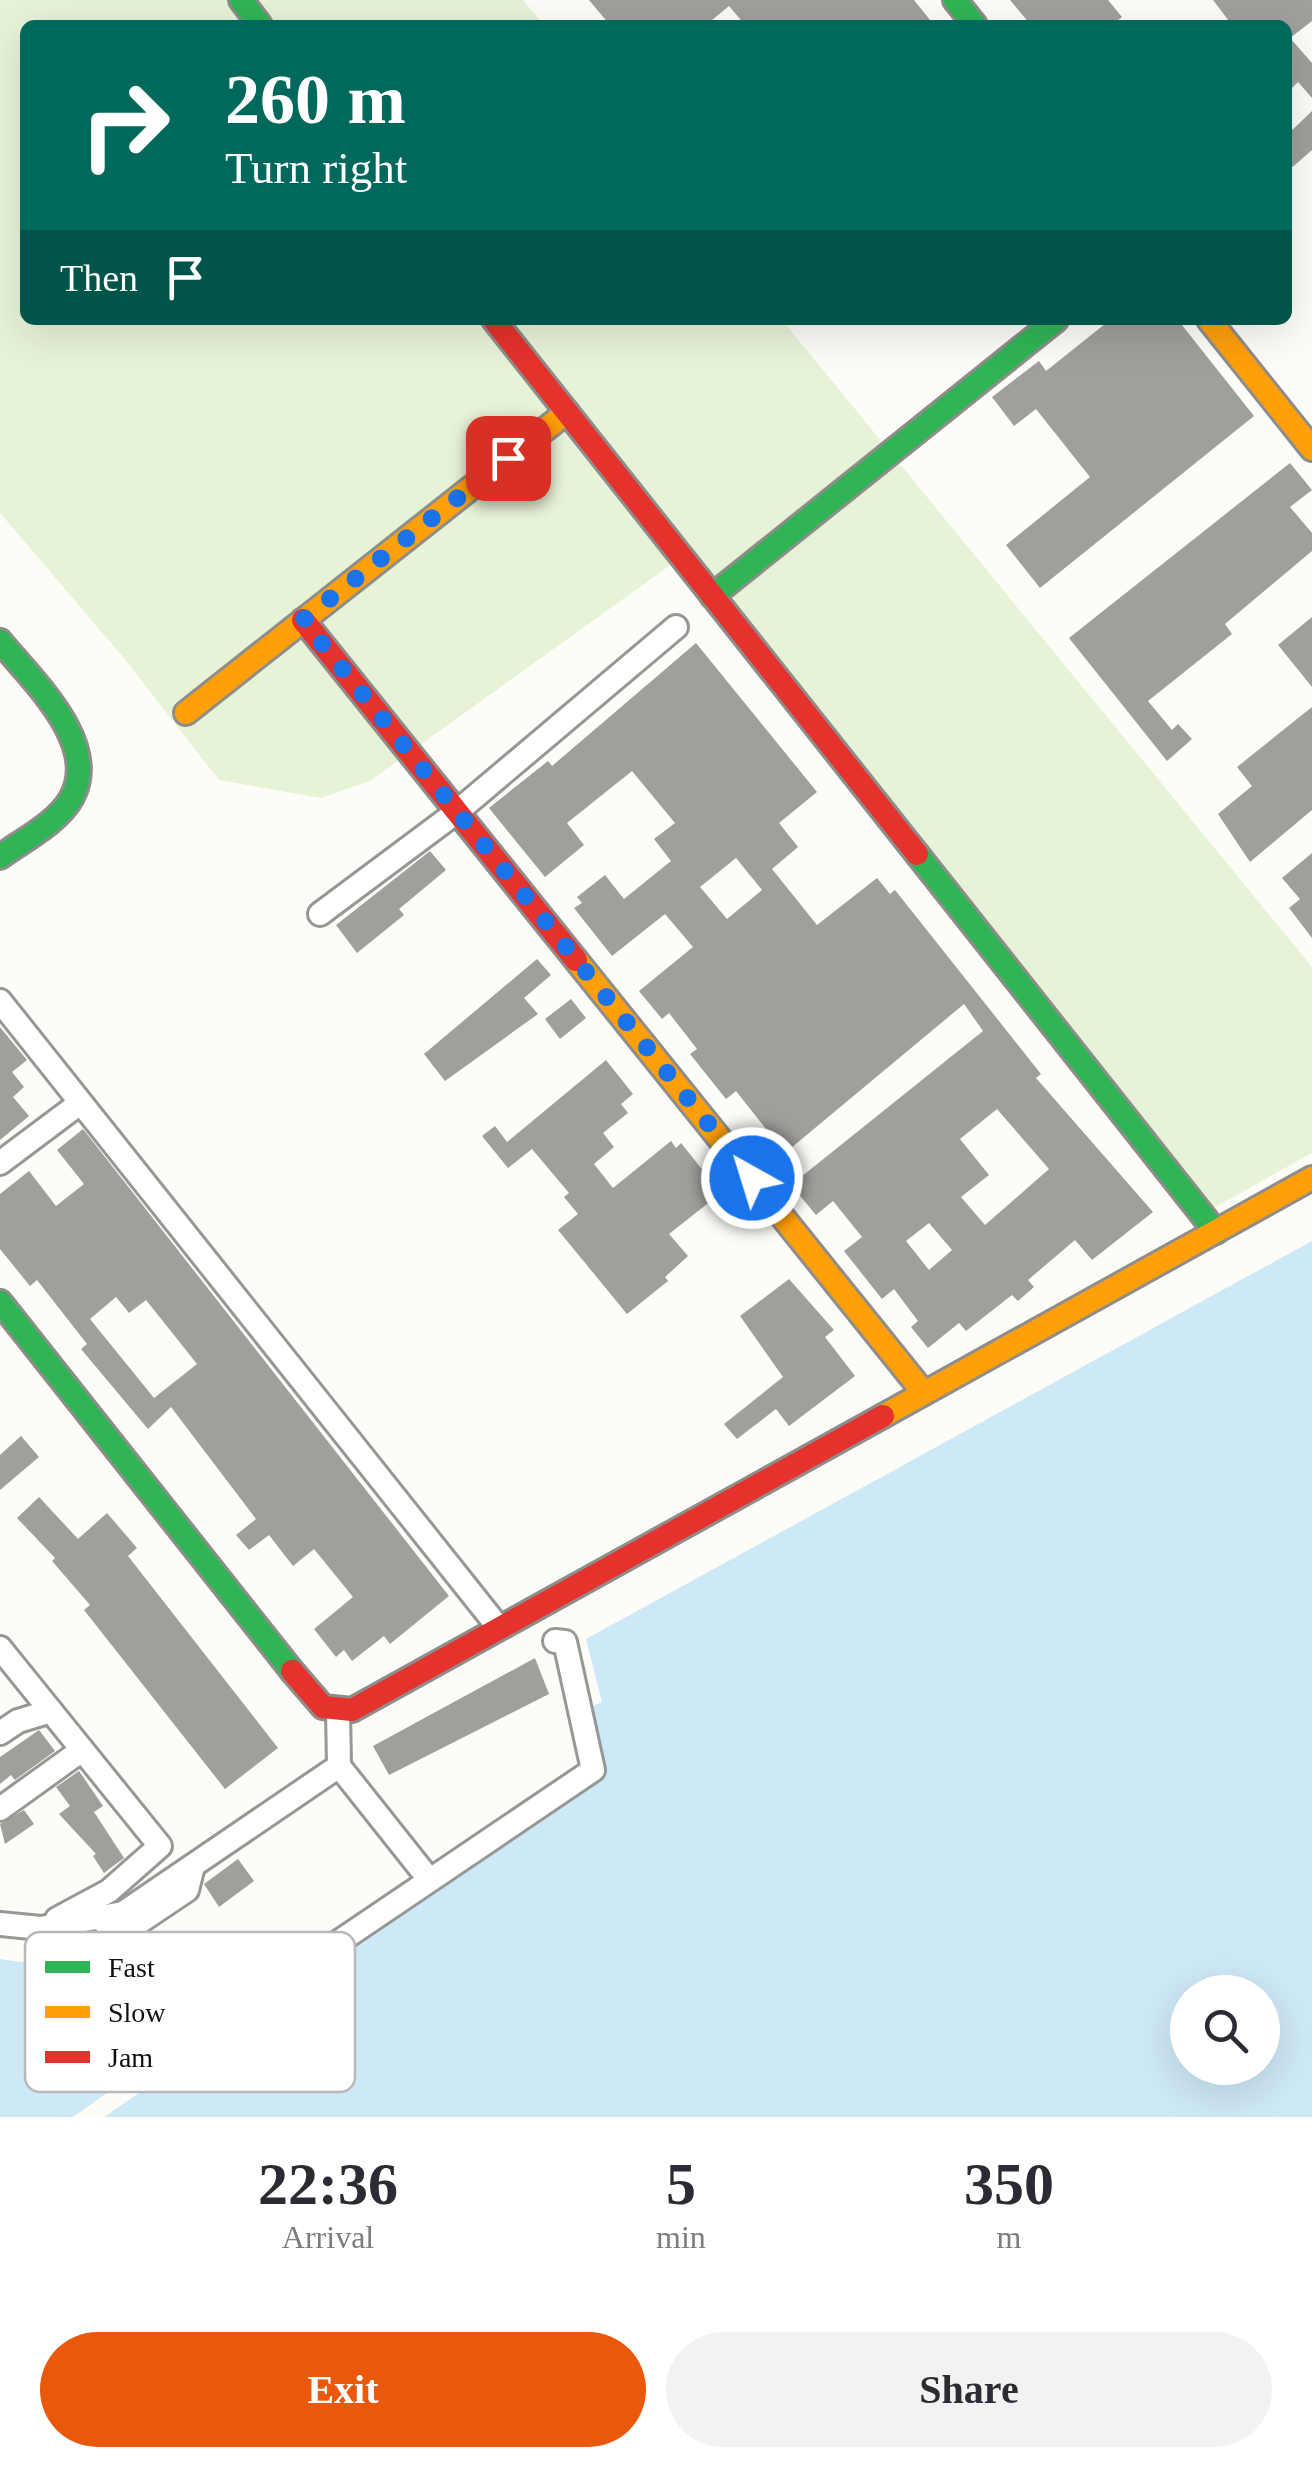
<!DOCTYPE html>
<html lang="en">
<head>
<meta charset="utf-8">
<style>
	:root { --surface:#fff; --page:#f2f2f3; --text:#2b2b33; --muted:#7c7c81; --accent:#ea580c }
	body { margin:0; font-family:Georgia,serif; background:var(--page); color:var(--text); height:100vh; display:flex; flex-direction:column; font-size:38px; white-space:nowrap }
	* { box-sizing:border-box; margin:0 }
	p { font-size:32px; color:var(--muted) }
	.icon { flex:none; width:55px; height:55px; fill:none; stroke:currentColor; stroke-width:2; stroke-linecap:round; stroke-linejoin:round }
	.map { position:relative; height:2117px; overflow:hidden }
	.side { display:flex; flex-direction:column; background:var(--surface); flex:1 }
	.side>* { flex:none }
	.banner { position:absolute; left:20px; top:20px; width:1272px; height:305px; border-radius:15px; box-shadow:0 10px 40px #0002; background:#00695c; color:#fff; overflow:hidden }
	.controls { position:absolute; left:1170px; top:1975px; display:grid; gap:20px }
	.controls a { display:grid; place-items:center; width:110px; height:110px; border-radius:50%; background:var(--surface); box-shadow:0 10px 40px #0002; font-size:50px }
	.pin { position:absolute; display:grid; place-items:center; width:85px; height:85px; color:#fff; margin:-42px; border-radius:20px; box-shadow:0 5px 15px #0006 }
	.me { position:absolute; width:110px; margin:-55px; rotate:321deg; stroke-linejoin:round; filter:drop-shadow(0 0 8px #0008) }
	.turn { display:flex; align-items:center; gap:35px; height:210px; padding:0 40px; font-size:45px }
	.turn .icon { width:130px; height:130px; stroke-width:2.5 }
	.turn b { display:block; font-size:70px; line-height:85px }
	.then { display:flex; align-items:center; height:95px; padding:0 40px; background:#0003; gap:20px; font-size:38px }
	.eta { display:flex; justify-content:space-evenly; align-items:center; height:170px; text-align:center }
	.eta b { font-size:60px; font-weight:700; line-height:70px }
	.cta { display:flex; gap:20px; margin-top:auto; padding:20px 40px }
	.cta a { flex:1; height:115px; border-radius:60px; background:var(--accent); color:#fff; font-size:40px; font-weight:700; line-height:115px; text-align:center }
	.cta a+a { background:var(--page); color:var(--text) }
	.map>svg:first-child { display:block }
	.green { fill:#e7f3d7 }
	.water { fill:#cde8f7; fill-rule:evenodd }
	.building { fill:#a19f9c; fill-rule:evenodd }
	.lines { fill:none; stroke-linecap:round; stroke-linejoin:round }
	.street-casing { stroke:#979795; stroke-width:28 }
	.fast-casing { stroke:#8e8d8b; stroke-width:28 }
	.slow-casing { stroke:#8e8d8b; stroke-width:28 }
	.jam-casing { stroke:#8e8d8b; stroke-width:28 }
	.street { stroke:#fffffe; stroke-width:22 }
	.fast { stroke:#30b455; stroke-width:22 }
	.slow { stroke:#ff9f0a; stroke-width:22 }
	.jam { stroke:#e5322d; stroke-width:22 }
	.route { stroke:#1a73e8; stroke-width:18; stroke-dasharray:0 32.4 }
	.key { fill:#fff; stroke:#b8b8b8; stroke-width:2.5 }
	.key-label { font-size:28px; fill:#111 }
</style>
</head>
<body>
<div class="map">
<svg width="1312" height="2117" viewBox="0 0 1312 2117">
	<rect width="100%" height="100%" fill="#fdfcf7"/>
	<!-- green -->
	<polygon class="green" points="0,0 523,0 544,25 25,25 25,320 782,320 1312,967 1312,1153 1203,1214 676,561 370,781 321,798 219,780 123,657 0,513"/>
	<!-- water -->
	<g class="water">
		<path d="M1312,1241v876h-1208l498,-342 -14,-67 14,-6 -16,-63zM1188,1992h74v76h-74z"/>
		<polygon points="104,1951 181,2040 73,2117 0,2117 0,1959 21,1962"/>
	</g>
	<!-- building -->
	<g class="building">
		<polygon points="589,0 914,0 934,25 745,25 729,6 706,25 610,25"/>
		<polygon points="1010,0 1108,0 1122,17 1112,25 1031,25"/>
		<polygon points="1213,0 1312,0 1312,21 1290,38 1312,63 1312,98 1298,82 1288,92 1288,25 1232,25"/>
		<polygon points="1312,111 1312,150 1288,171 1288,134"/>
		<polygon points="1110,320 1178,320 1254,416 1040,588 1006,545 1090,477 1036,409 1014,426 992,397 1039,361 1046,371"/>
		<polygon points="1290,463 1312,490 1290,507 1312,533 1312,551 1225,624 1232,634 1148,701 1172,730 1178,724 1192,739 1167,761 1069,638"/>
		<polygon points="1312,617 1312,687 1278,645"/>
		<path d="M696,643l121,149 -38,31 19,24 -26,22 45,56 60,-47 13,16 5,-4 146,184 -5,4 117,134 -61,48 -17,-20 -47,40 6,7 -16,14 -6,-6 -46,36 -7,-8 -31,25 -17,-21 7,-6 -24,-32 -12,10 -38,-48 18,-14 -29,-36 -17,14 -25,-30 192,-154 -19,-27 -179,149 -49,-62 -10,8 -36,-45 7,-5 -28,-36 -7,6 -23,-28 54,-44 -28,-33 -53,42 -38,-48 8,-5 -5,-6 28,-22 19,24 47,-38 -17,-22 21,-16 -43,-52 -65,52 17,22 -39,32 -56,-69 59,-47 4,5zM736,858l26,32 -35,29 -27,-32zM997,1109l52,60 -64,56 -24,-28 28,-22 -29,-36zM929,1223l23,27 -23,20 -23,-29z"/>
		<polygon points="1312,707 1312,810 1250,862 1218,814 1252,786 1237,767"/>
		<polygon points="430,851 446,870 399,909 404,915 357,953 336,925"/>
		<polygon points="1312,853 1312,938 1289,908 1300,899 1282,878"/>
		<polygon points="537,959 551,975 524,998 538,1014 445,1081 424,1054"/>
		<polygon points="571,999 586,1018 560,1039 545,1019"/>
		<polygon points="0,1027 27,1060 12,1072 24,1087 13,1097 29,1116 0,1140"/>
		<polygon points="606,1060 633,1094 621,1104 628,1113 603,1133 614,1147 594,1164 613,1188 671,1141 676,1148 681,1143 721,1193 669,1234 688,1256 665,1277 668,1281 627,1314 558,1230 578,1214 564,1197 569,1193 532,1149 508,1168 482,1136 495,1126 507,1142"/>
		<path d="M83,1129l366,467 -59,48 -6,-8 -32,25 -8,-11 -8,7 -22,-28 39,-32 -39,-48 -21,17 -24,-31 -20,15 -13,-15 20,-16 -85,-112 -23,22 -67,-80 6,-5 -50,-64 -7,6 -30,-37v-55l29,-23 27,35 28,-22 -27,-34zM116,1297l13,16 17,-13 51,64 -43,34 -64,-79z"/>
		<polygon points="789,1279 834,1330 825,1337 855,1376 789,1426 776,1409 737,1439 724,1424 783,1377 740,1316"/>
		<polygon points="21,1436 39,1457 0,1490 0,1455"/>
		<polygon points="39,1497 78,1539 107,1513 137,1548 128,1556 278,1748 225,1789 84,1610 90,1605 52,1561 55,1558 17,1518"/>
		<polygon points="535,1658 549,1694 389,1775 373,1746"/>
		<polygon points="39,1730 55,1751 15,1780 11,1775 0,1784 0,1757"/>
		<polygon points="79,1771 103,1806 94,1812 124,1858 104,1873 93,1856 96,1854 59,1814 70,1806 56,1787"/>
		<polygon points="24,1810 34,1824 5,1844 0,1824"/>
		<polygon points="238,1859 254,1881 219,1907 204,1884"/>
	</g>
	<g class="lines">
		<!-- street casing -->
		<g class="street-casing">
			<g id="street">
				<polyline points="320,914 458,811 676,627"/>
				<polyline points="0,1001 499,1628"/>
				<polyline points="0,1163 80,1103"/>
				<polyline points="0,1648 160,1846 109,1891 57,1919"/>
				<polyline points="0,1733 18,1721 51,1711"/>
				<polyline points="339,1766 428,1878"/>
				<polyline points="0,1809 82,1750"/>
				<polyline points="101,1918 201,2035 593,1770 565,1642 555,1641"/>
				<polyline points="0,1924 41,1928 123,1913 339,1766 338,1710"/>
				<polyline points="117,1937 187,1890 193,1866"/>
			</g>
		</g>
		<!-- fast casing -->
		<g class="fast-casing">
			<g id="fast">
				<polyline points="241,0 260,25"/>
				<polyline points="955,0 975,25"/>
				<polyline points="712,596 1056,320"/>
				<path d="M0,641c31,38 101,102 72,156 -14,26 -49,43 -72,60"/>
				<polyline points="917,854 1216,1232"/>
				<polyline points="0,1302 292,1671"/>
			</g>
		</g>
		<!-- slow casing -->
		<g class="slow-casing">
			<g id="slow">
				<polyline points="1209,320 1312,449"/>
				<polyline points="186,713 567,412"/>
				<polyline points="576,960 924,1393"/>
				<polyline points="883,1416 1312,1178"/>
			</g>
		</g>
		<!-- jam casing -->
		<g class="jam-casing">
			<g id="jam">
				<polyline points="494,320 917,854"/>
				<polyline points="303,620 576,960"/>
				<polyline points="292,1671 323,1707 352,1710 883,1416"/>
			</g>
		</g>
		<!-- street -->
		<use href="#street" class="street"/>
		<!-- fast -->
		<use href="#fast" class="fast"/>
		<!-- slow -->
		<use href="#slow" class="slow"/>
		<!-- jam -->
		<use href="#jam" class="jam"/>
	</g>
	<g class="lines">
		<!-- route -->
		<polyline class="route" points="508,458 303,620 752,1178"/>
	</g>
	<!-- legend -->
	<rect x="25" y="1932" width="330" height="160" rx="15" class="key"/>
	<rect x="45" y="1961" width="45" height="12" fill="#30b455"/>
	<rect x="45" y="2006" width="45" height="12" fill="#ff9f0a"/>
	<rect x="45" y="2051" width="45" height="12" fill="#e5322d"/>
	<g class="key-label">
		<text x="108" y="1977">Fast</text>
		<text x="108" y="2022">Slow</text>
		<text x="108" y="2067">Jam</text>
	</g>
</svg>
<div class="controls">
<a><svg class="icon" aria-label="search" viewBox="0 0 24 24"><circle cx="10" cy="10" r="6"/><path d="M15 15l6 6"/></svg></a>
</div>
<div class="pin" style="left:508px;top:458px;background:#d93025"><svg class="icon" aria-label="arrive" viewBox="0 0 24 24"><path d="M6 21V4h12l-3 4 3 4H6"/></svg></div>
<svg class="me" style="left:752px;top:1178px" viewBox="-20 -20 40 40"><circle r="17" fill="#1a73e8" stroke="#fff" stroke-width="3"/><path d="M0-11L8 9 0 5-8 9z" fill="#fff"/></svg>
<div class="banner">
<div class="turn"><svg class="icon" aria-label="right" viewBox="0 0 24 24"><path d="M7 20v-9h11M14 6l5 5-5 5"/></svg><div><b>260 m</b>Turn right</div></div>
<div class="then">Then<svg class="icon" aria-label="arrive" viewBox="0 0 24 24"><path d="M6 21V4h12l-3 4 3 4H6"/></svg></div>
</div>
</div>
<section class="side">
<div class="eta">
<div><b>22:36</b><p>Arrival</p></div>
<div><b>5</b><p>min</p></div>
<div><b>350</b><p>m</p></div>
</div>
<div class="cta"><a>Exit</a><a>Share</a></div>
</section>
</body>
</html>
